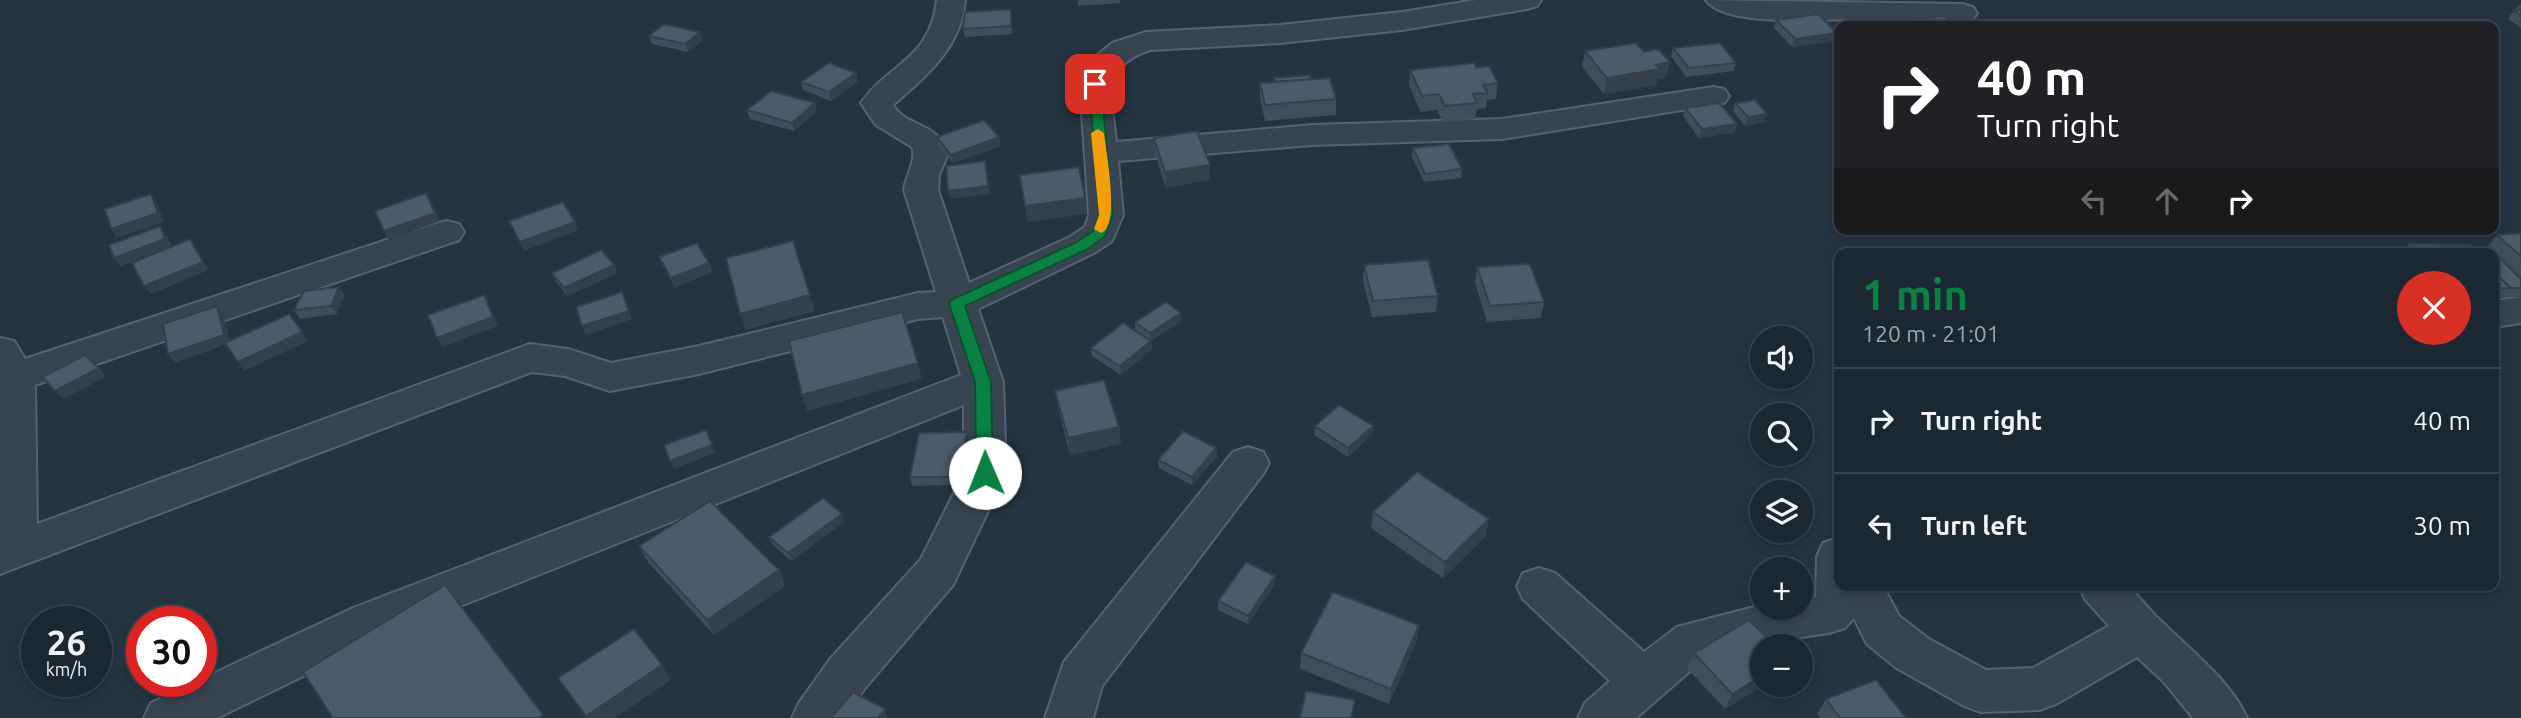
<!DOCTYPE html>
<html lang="en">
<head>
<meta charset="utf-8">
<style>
	:root { --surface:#1b2731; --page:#242f39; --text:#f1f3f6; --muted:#a0a5ab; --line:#39444d; --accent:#0b8043 }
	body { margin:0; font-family:Ubuntu,sans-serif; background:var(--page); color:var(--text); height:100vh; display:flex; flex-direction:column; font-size:26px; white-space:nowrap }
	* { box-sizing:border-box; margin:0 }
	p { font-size:23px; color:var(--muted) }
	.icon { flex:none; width:38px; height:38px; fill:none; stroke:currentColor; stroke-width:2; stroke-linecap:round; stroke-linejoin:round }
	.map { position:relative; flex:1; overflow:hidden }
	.side { position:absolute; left:1834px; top:248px; width:665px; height:343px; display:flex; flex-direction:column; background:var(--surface); border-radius:14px; box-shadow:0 4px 10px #0003,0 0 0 2px var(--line) }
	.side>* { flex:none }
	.banner { position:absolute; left:1834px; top:21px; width:665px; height:214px; border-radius:14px; box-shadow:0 4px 10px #0003,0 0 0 2px var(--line); background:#202124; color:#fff; overflow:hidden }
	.buttons { position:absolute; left:1750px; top:326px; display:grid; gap:14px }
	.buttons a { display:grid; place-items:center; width:63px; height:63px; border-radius:50%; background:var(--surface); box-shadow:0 4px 10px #0003,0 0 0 2px var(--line); font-size:35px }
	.speed { position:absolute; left:21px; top:606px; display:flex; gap:14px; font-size:35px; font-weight:700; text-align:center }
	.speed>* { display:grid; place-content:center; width:91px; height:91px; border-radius:50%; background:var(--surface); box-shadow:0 4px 10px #0003,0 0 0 2px var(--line); line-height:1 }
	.speed small { font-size:18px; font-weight:400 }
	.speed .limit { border:10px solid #d22; background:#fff; color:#111 }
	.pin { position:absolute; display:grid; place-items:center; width:60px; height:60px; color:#fff; margin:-30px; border-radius:14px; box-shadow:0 4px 10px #0006 }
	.me { position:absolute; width:77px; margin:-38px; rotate:359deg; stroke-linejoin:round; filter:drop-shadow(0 0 5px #0008) }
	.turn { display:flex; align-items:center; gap:24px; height:147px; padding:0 28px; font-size:32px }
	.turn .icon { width:91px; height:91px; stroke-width:2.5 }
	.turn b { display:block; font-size:49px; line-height:60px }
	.lanes { display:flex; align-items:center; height:66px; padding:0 28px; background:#0003; justify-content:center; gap:35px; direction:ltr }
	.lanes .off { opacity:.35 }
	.round { display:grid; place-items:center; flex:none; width:74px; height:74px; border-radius:37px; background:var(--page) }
	.overview { display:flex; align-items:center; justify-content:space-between; height:119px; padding:0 28px }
	h1 { font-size:42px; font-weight:700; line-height:52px; color:var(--accent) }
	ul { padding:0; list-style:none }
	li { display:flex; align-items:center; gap:21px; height:105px; padding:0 28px; border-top:2px solid var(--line) }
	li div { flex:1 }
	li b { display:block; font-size:26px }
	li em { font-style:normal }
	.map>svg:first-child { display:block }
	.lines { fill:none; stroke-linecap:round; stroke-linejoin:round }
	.minor-casing { stroke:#56636e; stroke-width:4 }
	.minor { fill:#384551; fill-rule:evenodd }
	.wall { fill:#404e5b }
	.shaded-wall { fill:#34404a }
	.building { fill:#4a5b6a; stroke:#34404a; stroke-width:2 }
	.route { fill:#0b8043; stroke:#07532c; stroke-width:2 }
	.slow { fill:#f59e0b }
</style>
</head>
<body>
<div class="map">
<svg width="2521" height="718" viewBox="0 0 2521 718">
	<rect width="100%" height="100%" fill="#243441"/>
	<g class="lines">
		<!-- minor casing -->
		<g class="minor-casing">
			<g id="minor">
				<path d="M937,0h28c-3,46 -39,77 -72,105 14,24 48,16 54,51l-8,19 -1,15 31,93 101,-46 15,-10 4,-12 -9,-131 14,-26 18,-15 34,-11 134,-7 122,-13 74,-12h65l-4,6 -10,3 -125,21 -122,13 -130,7c-51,17 -38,48 -34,92l196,-17 190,-6 211,-32 11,2 5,7 -5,7 -11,2 -211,34 -190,6 -194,16 5,54 -11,26 -18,12 -116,56 25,73 3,91 -53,112 -88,103 -21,30h-52l7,-15 32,-45 90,-99 43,-86v-68l-579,231 -168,82h-73l7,-15 202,-95 608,-233 -18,-58 -25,2 -219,55 -89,17 -45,-15 -33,-4 -532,202v-236l14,3 11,18 410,-135 12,-3 12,3 5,8 -5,8 -424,145 2,139 493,-180 38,5 43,14 88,-17 219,-53 18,-1 -32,-102c2,-15 13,-30 8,-43l-36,-22 -15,-22c28,-40 69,-43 76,-103z"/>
				<path d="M1706,0l257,4 10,3 4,6 -4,6 -10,3c-33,-1 -66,-3 -98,-3 -34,-1 -139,10 -159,-19z"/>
				<polygon points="2521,297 2521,323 2494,327 2494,301"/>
				<polygon points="1248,447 1263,452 1269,463 1263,474 1102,686 1093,718 1045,718 1064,662 1233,452"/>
				<path d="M1839,538v48h44l16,30 30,23 57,31 47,-2 76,-42 -24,-27 -6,-13h50c11,13 22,26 34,37 30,30 66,56 84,95h-54l-29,-36 -27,-25 -81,47 -17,6 -58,2 -17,-6 -69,-39 -28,-23 -13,-26 -9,10 -16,5 -61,9 -62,15 -70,61h-58l7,-15 25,-22 -87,-82 -6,-13 6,-13 16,-5 16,5 89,79 33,-25 85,-22v2h39v-8l15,-2 1,-41 6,-13z"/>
			</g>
		</g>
		<!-- minor -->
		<use href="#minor" class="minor"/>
	</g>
	<!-- wall -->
	<g class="wall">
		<polygon points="1078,0 1120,0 1120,3 1078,6"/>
		<polygon points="2518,5 2521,5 2521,28 2508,19"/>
		<polygon points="1012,17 1012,34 965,37 963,29"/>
		<polygon points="1776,20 1837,33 1834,41 1792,47 1774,28"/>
		<polygon points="1905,20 1955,26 1902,26"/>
		<polygon points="649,36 703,40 688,52 652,44"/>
		<polygon points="1673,48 1736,63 1734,71 1686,77 1671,56"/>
		<polygon points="1585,51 1666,78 1657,79 1656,85 1604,94 1582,67"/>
		<polygon points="1476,68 1498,83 1496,99 1487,100 1486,108 1477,109 1475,119 1443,122 1437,110 1421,112 1409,86 1410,70"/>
		<polygon points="1274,78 1311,79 1336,99 1336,115 1265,121 1260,99 1260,83 1274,82"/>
		<polygon points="858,81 831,101 803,90 801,82"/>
		<polygon points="1735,103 1767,114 1765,122 1745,126 1733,111"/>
		<polygon points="1685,108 1735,132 1699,138 1683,116"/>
		<polygon points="747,110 817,111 794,131 750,119"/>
		<polygon points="937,137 999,137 1001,146 953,163 938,145"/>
		<polygon points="1154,138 1210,165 1210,180 1166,188 1155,154"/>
		<polygon points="1413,148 1462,169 1461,178 1424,182 1412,157"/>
		<polygon points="2521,233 2521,297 2502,297 2496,304 2494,304 2494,254 2486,254 2484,251 2497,235"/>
		<polygon points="2409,244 2478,254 2402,254"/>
		<polygon points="659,257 709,263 712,272 675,287 663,266"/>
		<polygon points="614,265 617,273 568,296 556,282 552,273"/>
		<polygon points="1364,265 1438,296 1436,312 1372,317 1363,281"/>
		<polygon points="1477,267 1544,302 1541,318 1487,322 1475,283"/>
		<polygon points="339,287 344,295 337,314 300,319 294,310"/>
		<polygon points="1181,313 1181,321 1151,341 1152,349 1121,375 1092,356 1091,348 1135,331 1135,322"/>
		<polygon points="1055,391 1119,427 1121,444 1070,455 1058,407"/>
		<polygon points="1315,426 1373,426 1372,434 1348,457 1314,435"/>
		<polygon points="967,432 969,440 961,485 912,486 910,477"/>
		<polygon points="1216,448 1217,456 1192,485 1159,468 1158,460"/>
		<polygon points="1373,512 1486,535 1443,578 1371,528"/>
		<polygon points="842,514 844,522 791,561 773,545 769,537"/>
		<polygon points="639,546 779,570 785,586 714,635 648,562"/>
		<polygon points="1275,584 1248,624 1218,610 1218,601"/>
		<polygon points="1419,625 1417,640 1389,704 1300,669 1301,653"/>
		<polygon points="1776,646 1725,709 1687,668 1694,653"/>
		<polygon points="1826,699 1906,718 1820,718 1817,714"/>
	</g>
	<!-- shaded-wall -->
	<g class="shaded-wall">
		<polygon points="1011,9 1012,17 1012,34 1011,26"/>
		<polygon points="700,32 703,40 688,52 685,44"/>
		<polygon points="1837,33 1834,41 1792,47 1795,39"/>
		<polygon points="1670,62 1666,78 1657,79 1656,85 1604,94 1607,78 1656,65"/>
		<polygon points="856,73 858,81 831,101 829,92"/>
		<polygon points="815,103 817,111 794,131 792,123"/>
		<polygon points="1767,114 1765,122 1745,126 1748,117"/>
		<polygon points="1737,124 1735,132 1699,138 1702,129"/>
		<polygon points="999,137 1001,146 953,163 951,155"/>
		<polygon points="985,161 990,194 950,199 948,191"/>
		<polygon points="1210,165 1210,180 1166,188 1165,172"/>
		<polygon points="426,193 440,221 389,240 384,231"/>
		<polygon points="151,194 157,202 164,222 117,238 111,229"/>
		<polygon points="1085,198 1087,214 1027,222 1025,206"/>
		<polygon points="575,222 578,230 524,251 520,242"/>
		<polygon points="160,226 166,235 172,247 121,266 114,258"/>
		<polygon points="190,239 209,270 151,294 144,286"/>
		<polygon points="709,263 712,272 675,287 671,278"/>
		<polygon points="614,265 617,273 568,296 564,288"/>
		<polygon points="339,287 344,295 337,314 331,306"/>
		<polygon points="622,292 632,319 586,335 582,326"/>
		<polygon points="484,295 498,326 442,347 437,338"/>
		<polygon points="810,295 815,311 746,330 740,314"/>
		<polygon points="217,306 224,314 230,343 175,363 168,354"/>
		<polygon points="1181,313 1181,321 1151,341 1152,349 1121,375 1120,366 1151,341 1150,333"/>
		<polygon points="302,332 308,341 244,371 238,362"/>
		<polygon points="918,363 922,379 807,411 802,395"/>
		<polygon points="99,368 106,377 63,399 55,391"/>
		<polygon points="1373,426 1372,434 1348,457 1348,448"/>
		<polygon points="1119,427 1121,444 1070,455 1068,438"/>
		<polygon points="967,432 969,440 961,485 959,477"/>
		<polygon points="712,445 715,453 674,469 670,461"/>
		<polygon points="1216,448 1217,456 1192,485 1192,477"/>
		<polygon points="842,514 844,522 791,561 788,553"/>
		<polygon points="1489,519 1486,535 1443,578 1445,562"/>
		<polygon points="779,570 785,586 714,635 707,620"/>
		<polygon points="1275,576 1275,584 1248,624 1248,616"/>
		<polygon points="1419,625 1417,640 1389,704 1391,689"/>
		<polygon points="662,665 671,680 615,718 587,718 586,716"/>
		<polygon points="1762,676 1762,684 1766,684 1725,709 1732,694"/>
		<polygon points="885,709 887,718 878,718"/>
	</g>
	<!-- building -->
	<g class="building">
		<polygon points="1011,9 1011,26 963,29 965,12"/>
		<polygon points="2521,10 2521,16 2514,11"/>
		<polygon points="1818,14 1837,33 1795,39 1776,20"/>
		<polygon points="1945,16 1955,26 1910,26 1905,20"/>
		<polygon points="664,24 700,32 685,44 649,36"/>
		<polygon points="1862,24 1864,26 1842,26"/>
		<polygon points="1636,43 1644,52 1658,49 1670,62 1656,65 1660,69 1607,78 1585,51"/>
		<polygon points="1720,43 1736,63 1689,68 1673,48"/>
		<polygon points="829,63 856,73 829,92 801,82"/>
		<polygon points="1474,63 1476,68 1489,66 1498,83 1483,85 1488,93 1473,94 1477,103 1445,106 1439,94 1422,96 1410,70"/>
		<polygon points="1310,75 1311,79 1275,82 1274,78"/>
		<polygon points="1330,78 1336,99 1265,105 1260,83"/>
		<polygon points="771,91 815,103 792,123 747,110"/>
		<polygon points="1755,100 1767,114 1748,117 1735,103"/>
		<polygon points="1719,103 1737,124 1702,129 1685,108"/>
		<polygon points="984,120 999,137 951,155 937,137"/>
		<polygon points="1197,131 1210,165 1165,172 1154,138"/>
		<polygon points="1449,144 1462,169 1425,174 1413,148"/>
		<polygon points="985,161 988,186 948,191 946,166"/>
		<polygon points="1079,167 1085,198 1025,206 1020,175"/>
		<polygon points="426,193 435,213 384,231 375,211"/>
		<polygon points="151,194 158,213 111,229 105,209"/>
		<polygon points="563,202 575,222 520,242 509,221"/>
		<polygon points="160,226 165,239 114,258 109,245"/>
		<polygon points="2521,233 2521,256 2497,235"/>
		<polygon points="190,239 203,262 144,286 132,263"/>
		<polygon points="793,241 810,295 740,314 726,258"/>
		<polygon points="697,243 709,263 671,278 659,257"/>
		<polygon points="2409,244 2470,245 2478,254 2418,254"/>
		<polygon points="601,250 614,265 564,288 552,273"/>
		<polygon points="2494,254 2496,254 2521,279 2521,288 2510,288 2494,271"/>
		<polygon points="1428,260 1438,296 1373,301 1364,265"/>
		<polygon points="1530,264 1544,302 1490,306 1477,267"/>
		<polygon points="2494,271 2510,288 2494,288"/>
		<polygon points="339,287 331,306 294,310 304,291"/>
		<polygon points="622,292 629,311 582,326 576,307"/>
		<polygon points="484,295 493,317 437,338 428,315"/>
		<polygon points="1166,302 1181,313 1150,333 1135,322"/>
		<polygon points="217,306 224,335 168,354 163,324"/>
		<polygon points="902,312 918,363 802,395 789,341"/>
		<polygon points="289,314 302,332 238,362 225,343"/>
		<polygon points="1123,323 1151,341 1120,366 1091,348"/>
		<polygon points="85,355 99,368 55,391 42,377"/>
		<polygon points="1104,380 1119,427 1068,438 1055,391"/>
		<polygon points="1339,405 1373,426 1348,448 1315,426"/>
		<polygon points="706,430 712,445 670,461 664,445"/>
		<polygon points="1183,431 1216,448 1192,477 1158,460"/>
		<polygon points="967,432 959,477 910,477 919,433"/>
		<polygon points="1417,472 1489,519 1445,562 1373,512"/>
		<polygon points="823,498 842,514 788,553 769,537"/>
		<polygon points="710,501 779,570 707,620 639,546"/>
		<polygon points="1246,562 1275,576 1248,616 1218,601"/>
		<polygon points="445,585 543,715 538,718 333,718 303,672"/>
		<polygon points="1333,592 1419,625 1391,689 1301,653"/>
		<polygon points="1749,620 1776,646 1762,646 1762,676 1732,694 1694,653"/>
		<polygon points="634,629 662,665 586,716 558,678"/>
		<polygon points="1876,680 1906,718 1840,718 1826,699"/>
		<polygon points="1306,691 1355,700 1351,718 1300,718"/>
		<polygon points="853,692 885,709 878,718 831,718"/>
	</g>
	<!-- route -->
	<polygon class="route" points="1095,80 1101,84 1113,215 1105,236 1088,249 965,306 991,382 993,473 991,478 979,478 976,473 975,382 949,304 951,300 1077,242 1093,231 1099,215 1089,84"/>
	<!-- slow -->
	<path class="slow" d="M1098,129l6,4c2,19 17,94 -3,100l-7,-4 5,-14 -8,-82z"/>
</svg>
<div class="buttons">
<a><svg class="icon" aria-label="sound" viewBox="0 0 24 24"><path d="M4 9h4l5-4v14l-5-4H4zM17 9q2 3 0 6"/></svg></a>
<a><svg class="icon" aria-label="search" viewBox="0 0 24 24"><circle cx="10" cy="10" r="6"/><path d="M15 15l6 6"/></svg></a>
<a><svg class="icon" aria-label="layers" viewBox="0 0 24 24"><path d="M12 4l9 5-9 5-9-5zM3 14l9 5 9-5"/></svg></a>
<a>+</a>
<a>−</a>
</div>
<div class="speed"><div>26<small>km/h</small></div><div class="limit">30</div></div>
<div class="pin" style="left:1095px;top:84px;background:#d93025"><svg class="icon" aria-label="arrive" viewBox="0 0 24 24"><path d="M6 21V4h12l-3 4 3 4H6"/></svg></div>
<svg class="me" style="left:985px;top:473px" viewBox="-20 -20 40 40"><circle r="19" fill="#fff"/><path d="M0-13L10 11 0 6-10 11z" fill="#0b8043"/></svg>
<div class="banner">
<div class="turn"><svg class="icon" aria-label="right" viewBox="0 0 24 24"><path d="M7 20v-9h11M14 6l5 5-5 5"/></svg><div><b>40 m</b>Turn right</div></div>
<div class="lanes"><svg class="icon off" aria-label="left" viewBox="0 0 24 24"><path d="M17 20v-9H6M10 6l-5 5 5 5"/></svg><svg class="icon off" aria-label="ahead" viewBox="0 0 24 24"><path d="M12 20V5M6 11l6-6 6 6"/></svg><svg class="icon" aria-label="right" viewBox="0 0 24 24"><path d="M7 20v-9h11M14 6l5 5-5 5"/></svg></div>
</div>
<section class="side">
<div class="overview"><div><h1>1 min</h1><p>120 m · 21:01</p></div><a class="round" style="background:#d93025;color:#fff"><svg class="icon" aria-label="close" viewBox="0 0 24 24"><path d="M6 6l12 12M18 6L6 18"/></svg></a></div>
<ul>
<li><svg class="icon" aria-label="right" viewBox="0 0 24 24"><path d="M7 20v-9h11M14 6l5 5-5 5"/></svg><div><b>Turn right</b></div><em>40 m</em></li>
<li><svg class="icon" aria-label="left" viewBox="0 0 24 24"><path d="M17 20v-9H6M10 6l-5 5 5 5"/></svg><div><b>Turn left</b></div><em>30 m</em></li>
</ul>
</section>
</div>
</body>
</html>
